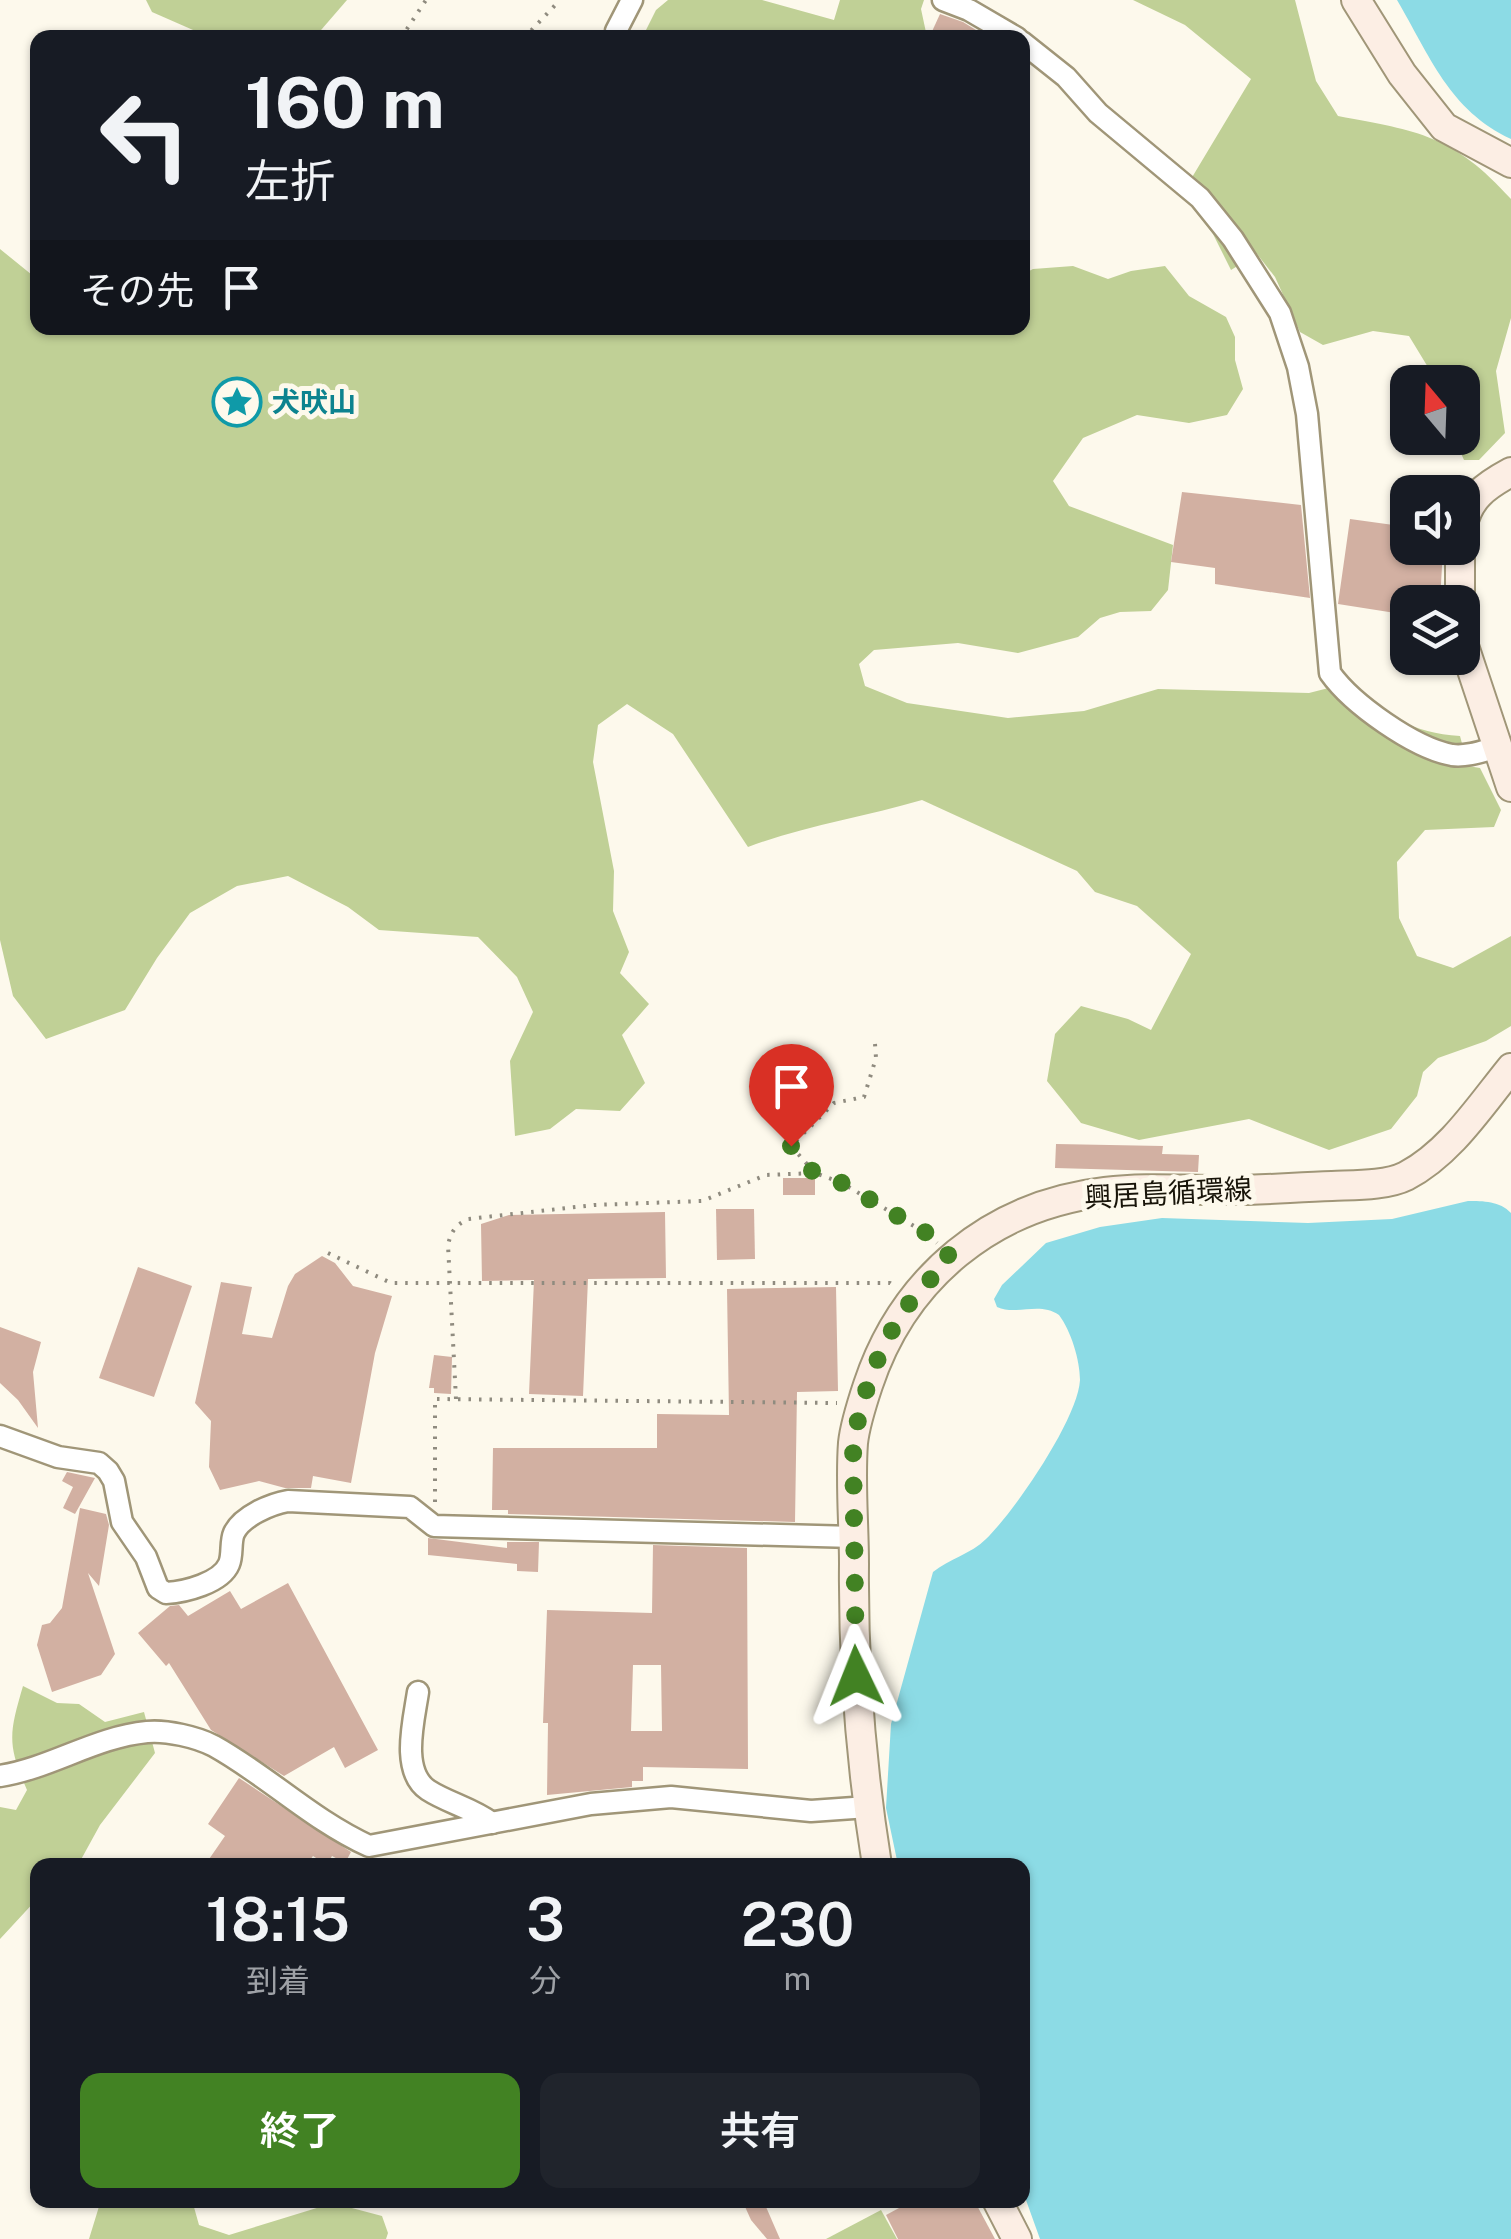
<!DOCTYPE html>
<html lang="ja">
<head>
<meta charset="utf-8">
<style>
	:root { --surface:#171b24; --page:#20242c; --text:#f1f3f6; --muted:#9ea1a6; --accent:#428223 }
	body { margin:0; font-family:"Public Sans","Noto Sans JP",sans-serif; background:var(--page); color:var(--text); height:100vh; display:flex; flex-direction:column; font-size:38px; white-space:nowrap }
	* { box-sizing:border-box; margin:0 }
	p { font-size:32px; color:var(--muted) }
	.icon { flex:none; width:55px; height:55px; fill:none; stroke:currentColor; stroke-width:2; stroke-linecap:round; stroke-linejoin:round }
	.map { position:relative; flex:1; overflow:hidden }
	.side { position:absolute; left:30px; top:1858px; width:1000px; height:350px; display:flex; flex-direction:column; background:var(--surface); border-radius:20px; box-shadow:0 2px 8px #0004 }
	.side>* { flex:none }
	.top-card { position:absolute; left:30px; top:30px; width:1000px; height:305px; border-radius:20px; box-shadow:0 2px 8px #0004; background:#171b24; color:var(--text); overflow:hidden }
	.needle { width:65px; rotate:341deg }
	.buttons { position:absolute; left:1390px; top:365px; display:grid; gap:20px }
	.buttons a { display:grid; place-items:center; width:90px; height:90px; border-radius:20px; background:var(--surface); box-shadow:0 2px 8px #0004; font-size:50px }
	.pin { position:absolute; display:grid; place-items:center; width:85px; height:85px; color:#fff; margin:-102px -42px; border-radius:50% 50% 50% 0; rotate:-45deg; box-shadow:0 0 10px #0007 }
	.pin .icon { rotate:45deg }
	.me { position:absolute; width:110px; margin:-55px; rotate:358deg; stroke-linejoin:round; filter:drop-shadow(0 0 8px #0008) }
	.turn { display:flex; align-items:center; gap:35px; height:210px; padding:0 50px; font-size:45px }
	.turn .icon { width:130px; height:130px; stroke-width:2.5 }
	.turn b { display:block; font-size:70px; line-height:85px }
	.then { display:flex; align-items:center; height:95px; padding:0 50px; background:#0003; gap:20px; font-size:38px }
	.eta { display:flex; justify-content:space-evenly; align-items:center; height:170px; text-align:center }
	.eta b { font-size:60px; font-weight:600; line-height:70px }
	.button { display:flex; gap:20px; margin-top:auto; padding:20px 50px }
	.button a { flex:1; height:115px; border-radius:20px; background:var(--accent); color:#fff; font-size:40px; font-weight:600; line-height:115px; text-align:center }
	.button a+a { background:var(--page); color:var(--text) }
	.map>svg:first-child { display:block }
	.forest { fill:#c0d096 }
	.water { fill:#8cdbe5 }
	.building { fill:#d2b0a2; fill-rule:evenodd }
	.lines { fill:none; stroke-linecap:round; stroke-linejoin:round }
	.street-casing { stroke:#a09678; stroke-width:25 }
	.secondary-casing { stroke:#a09678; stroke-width:32 }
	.path { stroke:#8f8b7f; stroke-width:4; stroke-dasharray:2.5 8; stroke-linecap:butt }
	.street { stroke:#fff; stroke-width:20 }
	.secondary { stroke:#fceee4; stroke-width:28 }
	.route { stroke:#428223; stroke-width:18; stroke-dasharray:0 32.4 }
	.labels { text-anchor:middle; stroke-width:10; stroke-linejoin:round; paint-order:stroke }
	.culture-label { font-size:28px; font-weight:bold; fill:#0d838f; stroke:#fdf9ec; text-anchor:start }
	.street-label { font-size:28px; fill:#181409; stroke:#fdf9ec }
</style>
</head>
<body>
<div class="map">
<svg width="1511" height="2239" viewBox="0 0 1511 2239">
	<rect width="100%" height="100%" fill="#fdf9ec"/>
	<!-- forest -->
	<g class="forest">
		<polygon points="146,0 347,0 315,37 209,37 152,12"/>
		<polygon points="668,0 762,0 834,20 840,0 924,0 921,9 927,37 640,37 643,36 656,10"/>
		<path d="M1133,0h162l21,81 22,35c81,15 115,19 173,83v119l-15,53 9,62 -26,27h-15l-10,-22h8v-56h-25l-28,-46 -36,-5 -50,14 -23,-13 -25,-55 -18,-23 -26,16 -18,-36 -31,-40 69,-115 -66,-54z"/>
		<path d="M0,249l37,30 1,49h984l1,-54 10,-5 40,-3 35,13 23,-8 34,-5 24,30 37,21 9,20v23l8,29 -16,26 -38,8 -52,-8 -54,23 -30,43 16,25 104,39 -5,45 -17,21 -31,1 -20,6 -22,19 -60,16 -60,-10 -84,7 -15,14 6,22 42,17 101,15 76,-7 74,-22 151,4 43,-11c34,34 60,51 108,54l8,30 12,2 21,42 -7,17 -69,3 -28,32 2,56 18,38 36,12 58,-32v90l-25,15 -48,17 -15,14 -6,24 -26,33 -62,21 -80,-31 -110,21 -58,-17 -34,-42 8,-47 26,-28 47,13 23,11 40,-76 -54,-48 -42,-14 -18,-21 -155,-71c-58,17 -118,26 -174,47l-75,-113 -46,-30 -29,21 -5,37 21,109 -1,40 16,41 -9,21 29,31 -27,31 23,48 -25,28 -44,-2 -26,20 -35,7 -5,-75 23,-49 -16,-35 -39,-40 -99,-7 -31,-23 -60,-31 -51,10 -47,27 -33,45 -32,52 -79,29 -33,-43 -13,-56z"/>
		<path d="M23,1686l34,17 22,1 26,18 39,-10 11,41 -55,72 -22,40h-40l-1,34 -37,40v-132l16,3 11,-20c-20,-46 -18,-56 -4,-104z"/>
		<polygon points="101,2200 192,2200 199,2225 229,2235 333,2203 382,2216 388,2233 386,2239 89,2239"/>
		<polygon points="881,2210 897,2239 826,2239"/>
	</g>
	<!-- water -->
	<g class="water">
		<path d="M1397,0h114v139c-62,-29 -81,-83 -114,-139z"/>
		<path d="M1468,1201c15,0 32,0 43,12v1026h-471l-18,-50v-324h-124l-12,-57 5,-84 42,-152c16,-13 38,-18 53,-33 28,-27 92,-120 94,-159 0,-20 -9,-49 -21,-65 -20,-14 -42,1 -62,-8l-3,-8 8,-14 44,-42 54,-16 62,-9 146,5 84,-4z"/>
	</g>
	<!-- building -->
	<g class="building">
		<polygon points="940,14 963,22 989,38 929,38"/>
		<polygon points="1182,492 1301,505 1310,598 1215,584 1215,568 1171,562"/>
		<polygon points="1350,519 1408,527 1408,548 1443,548 1440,602 1408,602 1408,615 1338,604"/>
		<polygon points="1056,1144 1163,1146 1162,1154 1199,1155 1198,1172 1055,1168"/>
		<rect x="783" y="1178" width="32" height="17"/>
		<polygon points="716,1209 754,1209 755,1259 717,1260"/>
		<polygon points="665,1212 666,1278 588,1279 583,1396 529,1394 534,1280 482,1281 481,1224 509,1215"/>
		<polygon points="322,1256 335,1263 353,1286 392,1296 375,1353 351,1483 313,1476 311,1488 285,1488 259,1481 220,1490 209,1467 211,1421 195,1403 221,1282 252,1287 242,1334 272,1338 288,1286 295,1274"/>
		<polygon points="138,1267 192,1286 154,1397 99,1378"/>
		<polygon points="836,1287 838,1391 797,1392 795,1522 508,1514 508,1510 492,1510 493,1448 657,1448 657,1414 729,1415 727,1289"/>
		<polygon points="0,1327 41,1342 33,1372 38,1428 18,1400 0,1383"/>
		<polygon points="434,1355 452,1357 451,1394 434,1393 434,1388 429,1388"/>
		<polygon points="67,1472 95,1478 75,1514 63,1508 73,1487 62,1481"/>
		<polygon points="80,1508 106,1514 109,1525 99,1586 88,1573 115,1654 101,1675 52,1692 37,1645 42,1625 50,1623 62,1608"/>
		<polygon points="428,1538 507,1548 507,1542 539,1542 538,1572 517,1571 517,1564 428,1555"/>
		<path d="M653,1545l94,3 1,221 -105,-2v14h-11v6l-85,8 1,-72h-5l4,-113 105,3zM633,1665h28l1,66h-31z"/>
		<polygon points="288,1583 378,1750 345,1768 334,1747 284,1776 211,1730 169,1663 166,1666 138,1633 170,1606 179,1605 188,1616 230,1591 241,1609"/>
		<polygon points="239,1778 351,1852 345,1863 332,1856 327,1865 313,1856 306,1865 205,1865 225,1836 208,1824"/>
		<polygon points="742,2200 763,2200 780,2239 767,2239 751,2220"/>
		<polygon points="914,2200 974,2200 995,2239 898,2239 886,2215"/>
	</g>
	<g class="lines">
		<!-- street casing -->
		<g class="street-casing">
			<g id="street">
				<polyline points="943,0 969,10 1017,38"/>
				<polyline points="616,31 632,0"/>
				<path d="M1022,42l44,35 32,36 102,85 33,41 47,74 18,54 9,47 23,259c22,31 84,75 122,82 15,2 31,-4 46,-8"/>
				<path d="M0,1436l58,21 41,6 9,8 6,10 8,41 24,35 12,31 8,5c19,-1 55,-10 63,-29 4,-9 1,-22 5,-31 8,-17 37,-29 54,-32l122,6 24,19 420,11"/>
				<path d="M418,1692c-4,28 -18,79 10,98 20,13 44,18 64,33"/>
				<path d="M0,1776c51,-8 95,-39 147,-44 19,-2 50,5 67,14 54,30 98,74 155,100l222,-42 80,-7 140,14 57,-4"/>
			</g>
		</g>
		<!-- secondary casing -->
		<g class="secondary-casing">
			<g id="secondary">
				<polyline points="1356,0 1402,74 1444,127 1511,163"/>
				<path d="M1462,528c6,-30 23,-42 49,-56"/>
				<polyline points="1460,602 1460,548"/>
				<polyline points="1462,640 1511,787"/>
				<path d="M877,1865c-16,-100 -24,-200 -23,-301 0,-40 -4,-81 -1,-121 2,-19 9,-40 15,-58 36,-108 124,-180 237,-193 38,-5 76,-2 113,-2 38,1 76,-3 114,-4 22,-1 54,0 74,-10 44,-23 74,-70 105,-108"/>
				<polyline points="997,2200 1017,2239"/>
			</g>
		</g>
		<!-- path -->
		<g class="path">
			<polyline points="401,38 426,0"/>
			<polyline points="524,38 560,0"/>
			<polyline points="814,1172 791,1146 834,1103 864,1097 876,1058 875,1044"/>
			<polyline points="328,1253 391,1283 890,1283 896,1287"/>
			<path d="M456,1399l-8,-154c3,-14 8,-20 20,-26l126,-14 108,-4 64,-26 49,-2 27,10 87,52 8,8"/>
			<polyline points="435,1502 435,1399 837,1403"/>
		</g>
		<!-- street -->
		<use href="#street" class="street"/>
		<!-- secondary -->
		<use href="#secondary" class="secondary"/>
	</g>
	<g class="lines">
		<!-- route -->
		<polyline class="route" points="791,1146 814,1173 842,1183 930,1235 950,1257 900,1314 874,1367 862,1403 853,1442 856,1676"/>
	</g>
	<!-- icons -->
	<defs>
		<g id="sight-ring" transform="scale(2.5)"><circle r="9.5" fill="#fdf9ec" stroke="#0f9aa8" stroke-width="1.5"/><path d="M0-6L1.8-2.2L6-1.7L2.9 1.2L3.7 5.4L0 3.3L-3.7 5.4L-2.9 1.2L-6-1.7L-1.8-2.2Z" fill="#0f9aa8"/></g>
	</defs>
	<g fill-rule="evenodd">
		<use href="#sight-ring" x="237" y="402"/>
	</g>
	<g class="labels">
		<!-- culture labels -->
		<g class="culture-label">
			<text x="272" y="412">犬吠山</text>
		</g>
		<!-- street labels -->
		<g class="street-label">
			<text transform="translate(1168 1193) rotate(-3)" y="10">興居島循環線</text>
		</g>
	</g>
</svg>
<div class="buttons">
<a><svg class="needle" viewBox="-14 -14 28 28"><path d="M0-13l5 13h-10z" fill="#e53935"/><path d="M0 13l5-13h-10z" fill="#9ea1a6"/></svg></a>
<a><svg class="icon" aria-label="sound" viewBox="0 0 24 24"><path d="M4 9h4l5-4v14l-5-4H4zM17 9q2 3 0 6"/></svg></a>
<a><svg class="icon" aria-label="layers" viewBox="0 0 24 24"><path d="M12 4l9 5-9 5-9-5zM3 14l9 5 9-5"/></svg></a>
</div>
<div class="pin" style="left:791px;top:1146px;background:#d93025"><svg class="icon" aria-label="arrive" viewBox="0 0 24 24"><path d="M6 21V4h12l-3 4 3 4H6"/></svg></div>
<svg class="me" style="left:856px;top:1676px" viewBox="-20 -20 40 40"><path d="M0-17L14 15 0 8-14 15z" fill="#428223" stroke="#fff" stroke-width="4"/></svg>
<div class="top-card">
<div class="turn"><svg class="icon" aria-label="left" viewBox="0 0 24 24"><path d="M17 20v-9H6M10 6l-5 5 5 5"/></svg><div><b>160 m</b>左折</div></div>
<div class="then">その先<svg class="icon" aria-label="arrive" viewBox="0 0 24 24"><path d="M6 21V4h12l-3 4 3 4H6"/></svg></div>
</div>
<section class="side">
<div class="eta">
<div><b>18:15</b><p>到着</p></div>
<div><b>3</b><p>分</p></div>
<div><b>230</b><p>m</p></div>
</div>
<div class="button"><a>終了</a><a>共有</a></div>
</section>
</div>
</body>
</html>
